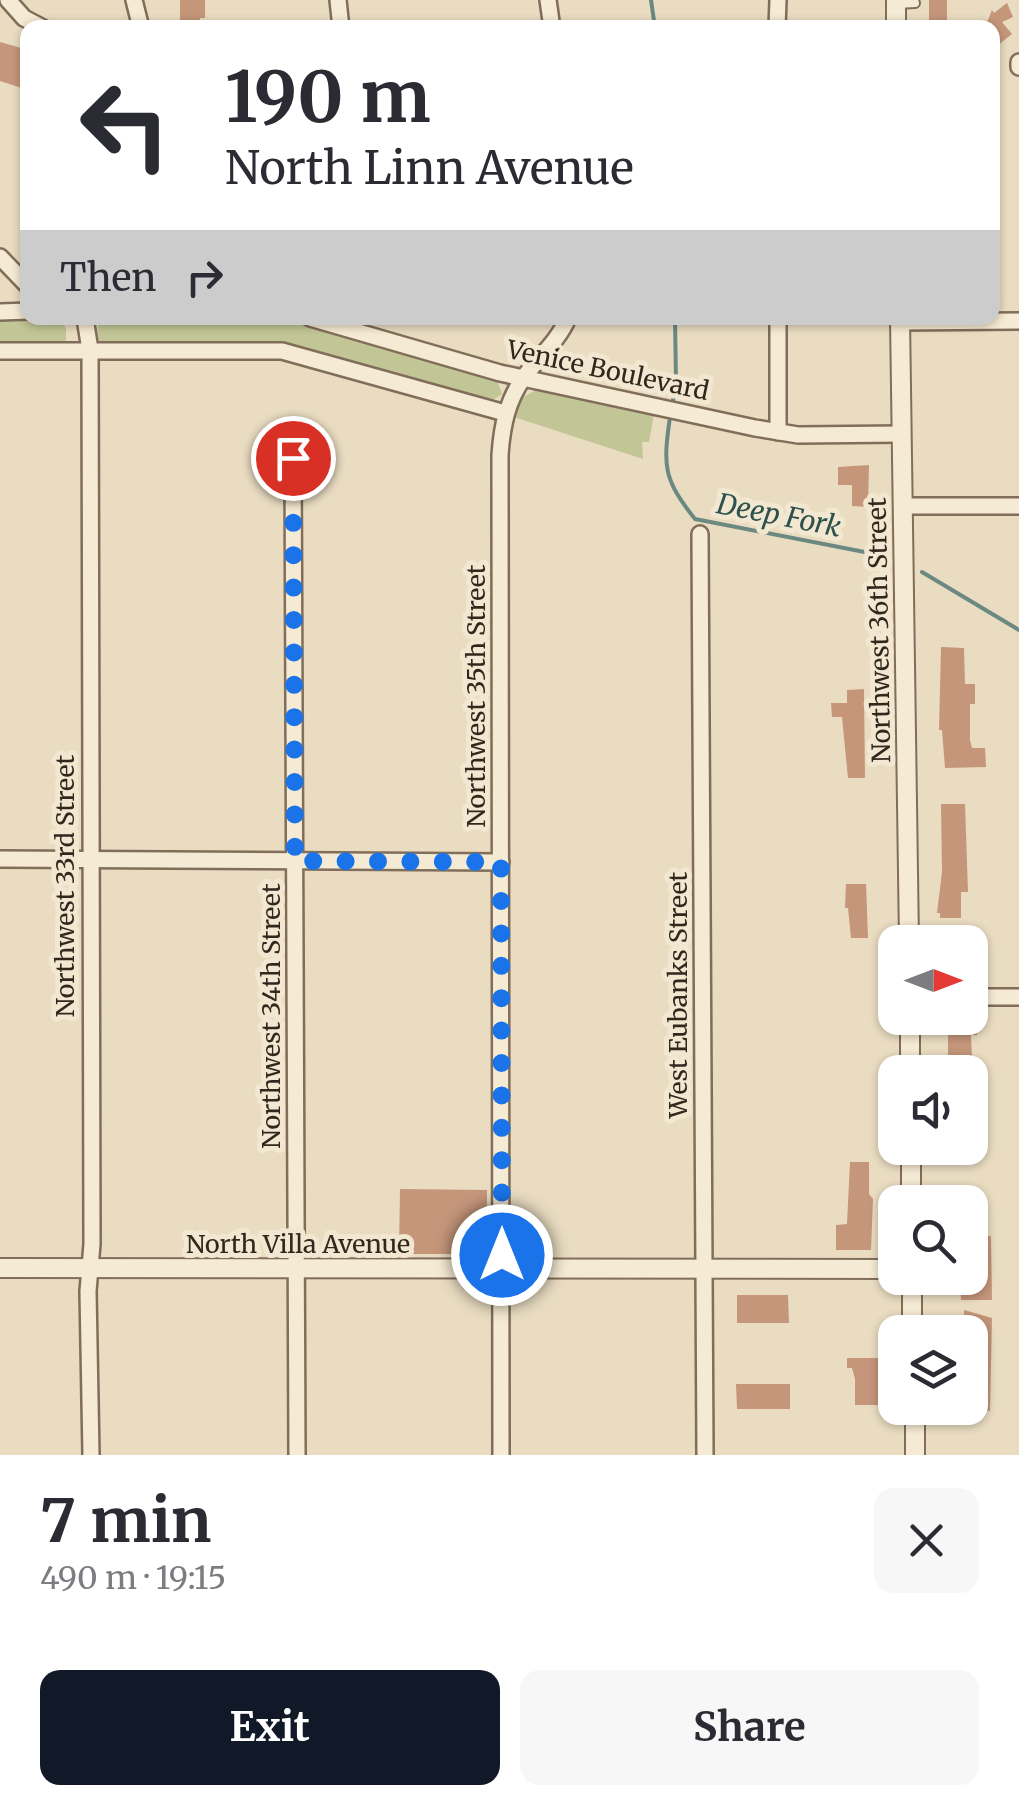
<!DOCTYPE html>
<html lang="en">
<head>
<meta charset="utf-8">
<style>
	:root { --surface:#fff; --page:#f7f7f7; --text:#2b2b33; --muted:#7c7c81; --accent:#111827 }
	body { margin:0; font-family:Merriweather,serif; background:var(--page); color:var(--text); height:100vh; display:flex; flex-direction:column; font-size:38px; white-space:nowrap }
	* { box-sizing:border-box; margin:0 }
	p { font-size:32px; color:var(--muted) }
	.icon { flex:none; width:55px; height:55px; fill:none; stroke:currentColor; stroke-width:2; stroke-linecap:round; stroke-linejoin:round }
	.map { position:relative; height:1455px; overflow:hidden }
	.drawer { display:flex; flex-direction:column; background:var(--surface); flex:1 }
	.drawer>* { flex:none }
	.hud { position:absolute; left:20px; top:20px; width:980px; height:305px; border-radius:20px; box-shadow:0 2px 8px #0004; background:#fff; color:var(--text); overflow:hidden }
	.needle { width:65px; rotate:90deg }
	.buttons { position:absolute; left:878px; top:925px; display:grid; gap:20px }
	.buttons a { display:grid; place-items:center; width:110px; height:110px; border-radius:20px; background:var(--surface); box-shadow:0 2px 8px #0004; font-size:50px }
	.pin { position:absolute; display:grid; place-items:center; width:85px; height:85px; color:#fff; margin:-42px; border:5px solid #fff; border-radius:50%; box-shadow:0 2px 10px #0007 }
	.me { position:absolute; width:110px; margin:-55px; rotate:0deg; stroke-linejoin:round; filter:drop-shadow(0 0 8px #0008) }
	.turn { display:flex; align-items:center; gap:35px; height:210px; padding:0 40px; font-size:45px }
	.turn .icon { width:130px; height:130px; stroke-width:2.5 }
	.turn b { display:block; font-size:70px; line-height:85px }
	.then { display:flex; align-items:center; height:95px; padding:0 40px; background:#0003; gap:20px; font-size:38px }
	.round { display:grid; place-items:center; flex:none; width:105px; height:105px; border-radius:20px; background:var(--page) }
	.summary { display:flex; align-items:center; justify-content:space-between; height:170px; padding:0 40px }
	h1 { font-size:60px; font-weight:700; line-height:75px }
	.cta { display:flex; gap:20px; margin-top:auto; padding:20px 40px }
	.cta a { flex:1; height:115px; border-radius:20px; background:var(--accent); color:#fff; font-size:40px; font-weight:700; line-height:115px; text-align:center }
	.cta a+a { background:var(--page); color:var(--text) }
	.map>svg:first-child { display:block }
	.green { fill:#c2c696 }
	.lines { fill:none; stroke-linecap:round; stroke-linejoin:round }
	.stream { stroke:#6b8981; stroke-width:4 }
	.building { fill:#c5967a }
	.service-casing { stroke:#816e5a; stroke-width:12 }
	.minor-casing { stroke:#816e5a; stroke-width:20 }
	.tertiary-casing { stroke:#816e5a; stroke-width:22 }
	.service { stroke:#f5ead3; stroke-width:8 }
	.minor { stroke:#f5ead3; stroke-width:15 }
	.tertiary { stroke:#f5ead3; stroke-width:18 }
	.route { stroke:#1a73e8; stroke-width:18; stroke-dasharray:0 32.4 }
	.labels { text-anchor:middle; stroke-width:10; stroke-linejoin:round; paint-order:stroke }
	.street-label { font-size:25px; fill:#32271d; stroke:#f2e7d0 }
	.water-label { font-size:28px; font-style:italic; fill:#2e514d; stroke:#f2e7d0 }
</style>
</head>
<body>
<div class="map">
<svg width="1019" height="1455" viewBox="0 0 1019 1455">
	<rect width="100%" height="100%" fill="#e9dcc1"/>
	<!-- green -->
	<g class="green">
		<polygon points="263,318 300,321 497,380 502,394 490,402 291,345 104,344 97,339 98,324 105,321"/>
		<polygon points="59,319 66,328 66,340 61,344 0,345 0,320"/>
		<polygon points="540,388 597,404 654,414 649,442 642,442 643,459 514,417 523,397"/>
	</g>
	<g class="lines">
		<!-- stream -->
		<g class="stream">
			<polyline points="651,0 655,28"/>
			<polyline points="672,407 676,382 675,318"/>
			<path d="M670,417c-7,49 -7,62 25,102l190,37"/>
			<polyline points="922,572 1019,630"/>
		</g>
	</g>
	<!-- building -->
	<g class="building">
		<polygon points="180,0 205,0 205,18 200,18 200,28 180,28"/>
		<rect x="929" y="0" width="18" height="28"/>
		<polygon points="1007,3 1013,17 1002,22 1012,34 992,50 992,28 979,28 988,20 992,10 994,13"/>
		<polygon points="0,42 21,48 20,54 28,57 28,90 0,81"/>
		<polygon points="869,465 868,507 852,506 852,485 838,485 838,467"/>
		<polygon points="941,647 964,648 965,684 975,684 975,704 970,704 970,740 972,748 985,748 986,767 945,768 942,730 939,730"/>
		<polygon points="864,689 865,778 848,778 842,717 832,717 831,703 847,703 847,690"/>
		<polygon points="941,804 965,804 968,892 961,892 961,918 940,918 940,913 937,913 942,872"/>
		<polygon points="846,884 866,884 868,938 851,938 848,908 845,908"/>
		<polygon points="953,1018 969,1018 969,1025 977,1025 977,1035 971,1035 972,1057 948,1058 948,1033 954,1033"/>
		<polygon points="850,1162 869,1162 869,1194 873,1199 871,1250 836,1250 836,1225 847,1224"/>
		<polygon points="400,1189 487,1190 487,1254 399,1254"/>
		<polygon points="991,1236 992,1300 961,1300 960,1278 970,1278 970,1237"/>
		<polygon points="737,1295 788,1295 789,1323 737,1323"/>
		<polygon points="964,1310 992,1318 990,1411 975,1410 975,1339 970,1339 970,1332 964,1332"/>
		<polygon points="847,1358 879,1358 880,1405 855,1405 855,1379 852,1368 847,1368"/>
		<polygon points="736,1384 790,1384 790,1409 737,1409"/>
	</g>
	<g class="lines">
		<!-- service casing -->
		<g class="service-casing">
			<polyline id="service" points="896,4 915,3"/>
		</g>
		<!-- minor casing -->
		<g class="minor-casing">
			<g id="minor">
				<polyline points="8,0 24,18 43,28"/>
				<polyline points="134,0 141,28"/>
				<polyline points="338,0 341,28"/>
				<polyline points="548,0 552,28"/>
				<polyline points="777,28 778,0"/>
				<polyline points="1019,62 1019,67"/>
				<polyline points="0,257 28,286"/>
				<polyline points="0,312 28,311"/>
				<polyline points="85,318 90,350 92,1244 88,1291 91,1455"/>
				<polyline points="310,318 500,373 755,428 798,435 902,434"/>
				<polyline points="778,318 778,432"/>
				<polyline points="900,322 1019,321"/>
				<polyline points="0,351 282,351 505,413"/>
				<polyline points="293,457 297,1455"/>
				<polyline points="902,506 1019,506"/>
				<polyline points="700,534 705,1455"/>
				<polyline points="0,859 501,862"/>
				<polyline points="970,997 1019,997"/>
				<path d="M501,1455l-1,-1000c2,-29 7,-54 24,-78 15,-20 34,-36 44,-59"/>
			</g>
		</g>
		<!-- tertiary casing -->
		<g class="tertiary-casing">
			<g id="tertiary">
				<polyline points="896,0 896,28"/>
				<polyline points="900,318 909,942"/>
				<polyline points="910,1018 910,1072"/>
				<polyline points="911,1148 911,1202"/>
				<polyline points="0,1268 895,1269"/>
				<polyline points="912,1278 912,1332"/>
				<polyline points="915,1408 915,1455"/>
			</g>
		</g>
		<!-- service -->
		<use href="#service" class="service"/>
		<!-- minor -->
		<use href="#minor" class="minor"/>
		<!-- tertiary -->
		<use href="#tertiary" class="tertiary"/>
	</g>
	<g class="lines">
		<!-- route -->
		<polyline class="route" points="293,458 295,861 501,862 502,1255"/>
	</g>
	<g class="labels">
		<!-- street labels -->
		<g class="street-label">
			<text transform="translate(608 370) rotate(12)" y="9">Venice Boulevard</text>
			<text transform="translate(879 630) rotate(-91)" y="9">Northwest 36th Street</text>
			<text transform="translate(476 696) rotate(-90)" y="9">Northwest 35th Street</text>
			<text transform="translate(65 886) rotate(-90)" y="9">Northwest 33rd Street</text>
			<text transform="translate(678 995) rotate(-90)" y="9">West Eubanks Street</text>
			<text transform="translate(271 1016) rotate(-90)" y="9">Northwest 34th Street</text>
			<text x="298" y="1253">North Villa Avenue</text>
		</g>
		<!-- water labels -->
		<g class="water-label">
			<text transform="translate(779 515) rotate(11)" y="10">Deep Fork</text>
		</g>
	</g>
</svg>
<div class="buttons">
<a><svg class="needle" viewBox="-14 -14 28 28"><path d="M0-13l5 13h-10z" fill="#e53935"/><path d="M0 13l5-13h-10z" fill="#7c7c81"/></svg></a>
<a><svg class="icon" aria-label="sound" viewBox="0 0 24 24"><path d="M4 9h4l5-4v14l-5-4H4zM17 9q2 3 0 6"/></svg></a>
<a><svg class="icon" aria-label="search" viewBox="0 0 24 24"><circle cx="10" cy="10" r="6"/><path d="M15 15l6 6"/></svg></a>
<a><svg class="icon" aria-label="layers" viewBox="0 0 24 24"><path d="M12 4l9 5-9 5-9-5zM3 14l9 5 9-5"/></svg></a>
</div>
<div class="pin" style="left:293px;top:458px;background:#d93025"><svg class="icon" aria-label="arrive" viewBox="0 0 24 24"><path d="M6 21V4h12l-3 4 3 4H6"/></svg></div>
<svg class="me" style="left:502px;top:1255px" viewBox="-20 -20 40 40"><circle r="17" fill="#1a73e8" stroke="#fff" stroke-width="3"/><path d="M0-11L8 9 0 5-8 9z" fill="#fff"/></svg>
<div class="hud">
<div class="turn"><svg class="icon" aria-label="left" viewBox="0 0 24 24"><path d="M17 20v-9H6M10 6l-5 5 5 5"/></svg><div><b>190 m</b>North Linn Avenue</div></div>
<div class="then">Then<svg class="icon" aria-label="right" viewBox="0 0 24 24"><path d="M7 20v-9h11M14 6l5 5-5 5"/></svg></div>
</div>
</div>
<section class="drawer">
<div class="summary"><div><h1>7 min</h1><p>490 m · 19:15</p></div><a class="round"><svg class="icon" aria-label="close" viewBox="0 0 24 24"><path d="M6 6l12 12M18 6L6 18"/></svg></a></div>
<div class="cta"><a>Exit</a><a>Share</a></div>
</section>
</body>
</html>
